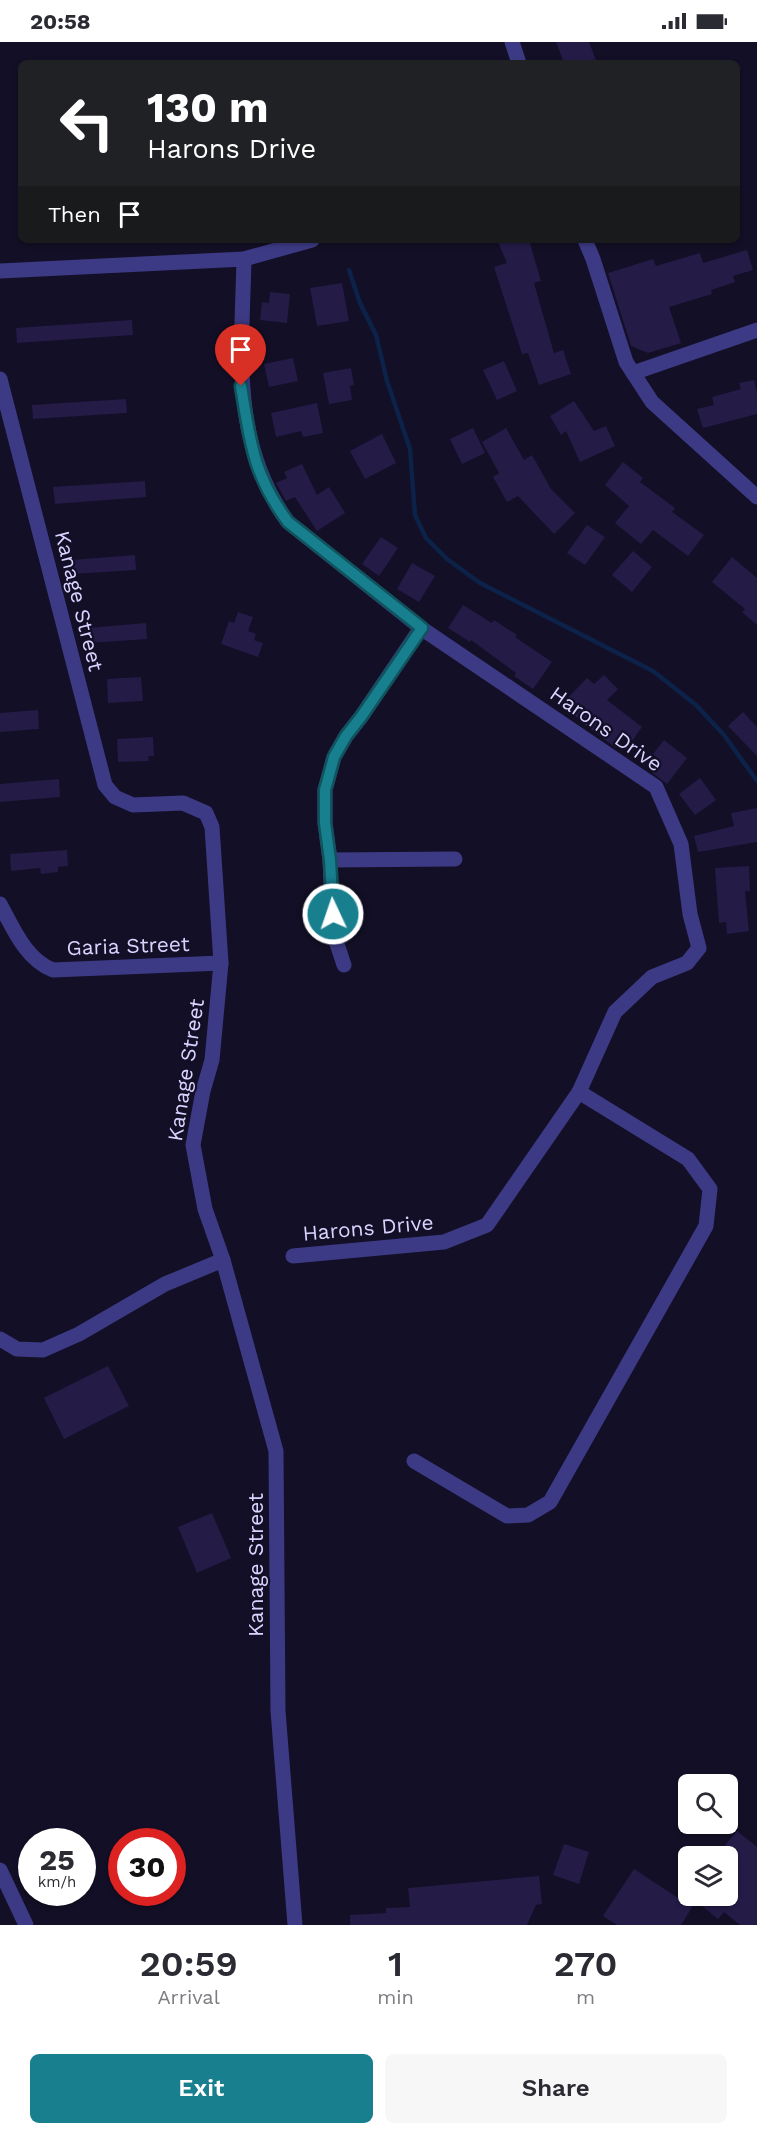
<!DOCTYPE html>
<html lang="en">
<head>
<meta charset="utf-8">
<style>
	:root { --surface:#fff; --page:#f7f7f7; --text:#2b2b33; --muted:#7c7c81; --accent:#187f8f }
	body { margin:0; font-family:"Work Sans",sans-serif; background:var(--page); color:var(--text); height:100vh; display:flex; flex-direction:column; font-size:22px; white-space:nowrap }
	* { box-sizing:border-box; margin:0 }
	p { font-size:20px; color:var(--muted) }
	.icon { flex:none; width:33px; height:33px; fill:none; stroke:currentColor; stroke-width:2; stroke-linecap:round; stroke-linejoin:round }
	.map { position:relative; height:1883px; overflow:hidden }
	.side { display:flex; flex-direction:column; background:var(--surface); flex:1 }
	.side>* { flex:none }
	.top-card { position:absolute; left:18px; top:18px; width:722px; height:183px; border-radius:9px; box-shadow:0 2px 4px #0004; background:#202124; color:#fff; overflow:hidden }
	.fabs { position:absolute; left:678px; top:1732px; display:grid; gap:12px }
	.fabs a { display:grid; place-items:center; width:60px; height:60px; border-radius:9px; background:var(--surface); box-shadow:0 2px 4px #0004; font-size:30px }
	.speed { position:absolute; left:18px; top:1786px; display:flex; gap:12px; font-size:30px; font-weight:700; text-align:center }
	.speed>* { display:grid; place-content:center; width:78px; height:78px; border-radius:50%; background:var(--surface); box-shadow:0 2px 4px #0004; line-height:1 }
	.speed small { font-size:15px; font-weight:400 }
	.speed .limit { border:9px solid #d22; background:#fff; color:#111 }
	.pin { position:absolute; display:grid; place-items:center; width:51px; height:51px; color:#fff; margin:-62px -26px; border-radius:50% 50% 50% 0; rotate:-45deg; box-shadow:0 0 6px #0007 }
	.pin .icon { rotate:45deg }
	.me { position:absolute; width:66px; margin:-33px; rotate:357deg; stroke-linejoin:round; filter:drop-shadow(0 0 4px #0008) }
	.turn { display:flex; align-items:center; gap:21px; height:126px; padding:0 30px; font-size:27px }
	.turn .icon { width:78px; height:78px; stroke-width:2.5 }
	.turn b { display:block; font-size:42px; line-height:51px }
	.then { display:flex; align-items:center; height:57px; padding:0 30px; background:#0003; gap:12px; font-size:22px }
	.eta { display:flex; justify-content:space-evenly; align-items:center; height:102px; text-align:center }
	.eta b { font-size:36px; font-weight:600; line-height:42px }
	.action { display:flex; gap:12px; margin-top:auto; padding:12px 30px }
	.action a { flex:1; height:69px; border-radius:9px; background:var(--accent); color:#fff; font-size:24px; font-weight:600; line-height:69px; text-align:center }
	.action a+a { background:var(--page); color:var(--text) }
	.status { display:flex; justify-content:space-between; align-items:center; height:42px; padding:0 30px; background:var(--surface); direction:ltr }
	.status svg { height:16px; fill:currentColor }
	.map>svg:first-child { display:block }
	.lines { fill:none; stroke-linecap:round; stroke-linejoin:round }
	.stream { stroke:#0c2248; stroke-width:4.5 }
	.building { fill:#241b47 }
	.minor { stroke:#3d3a85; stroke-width:15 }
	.route-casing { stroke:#10535d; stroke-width:15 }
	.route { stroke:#187f8f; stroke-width:10 }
	.labels { text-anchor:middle; stroke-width:4.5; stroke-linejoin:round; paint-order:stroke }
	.street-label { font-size:21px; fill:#d9d4ff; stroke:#130f26 }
</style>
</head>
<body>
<div class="status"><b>20:58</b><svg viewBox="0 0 49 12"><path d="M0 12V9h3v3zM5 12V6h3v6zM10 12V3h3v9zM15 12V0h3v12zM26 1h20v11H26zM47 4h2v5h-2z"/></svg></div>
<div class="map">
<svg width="757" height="1883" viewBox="0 0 757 1883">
	<rect width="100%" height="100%" fill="#130f26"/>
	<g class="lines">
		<!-- stream -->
		<polyline class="stream" points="349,228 360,261 376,293 387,339 410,407 415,473 426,496 447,517 480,541 653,629 696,663 724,693 757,739"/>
	</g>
	<!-- building -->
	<g class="building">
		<polygon points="556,0 589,0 597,21 564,21"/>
		<polygon points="497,198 529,198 541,239 534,241 554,311 563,308 571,332 539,343 528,311 522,312 494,225 507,221"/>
		<polygon points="747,208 753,228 733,234 735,240 711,248 712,252 669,265 681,301 648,311 631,304 608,231 653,217 656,224 700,211 703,221"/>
		<polygon points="342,241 349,279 317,284 310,246"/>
		<polygon points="270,250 290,252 287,281 260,278 262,260 269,261"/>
		<polygon points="132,278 133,293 17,301 16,286"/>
		<polygon points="293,316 298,339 269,345 264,322"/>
		<polygon points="504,319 517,349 497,358 483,328"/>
		<polygon points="351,326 354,343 350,344 352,358 329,362 323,331"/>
		<polygon points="754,338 757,350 757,372 703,386 697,367 714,363 712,355 741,347 739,341"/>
		<polygon points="126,357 127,371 33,377 32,363"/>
		<polygon points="574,359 594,389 606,384 615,404 580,420 566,389 561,393 550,374"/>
		<polygon points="317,361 323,391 303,395 301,389 276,395 271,371"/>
		<polygon points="473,386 485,411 462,422 450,397"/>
		<polygon points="506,386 524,418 532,413 551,447 575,471 554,492 518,454 507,460 493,435 499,431 482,400"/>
		<polygon points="382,392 396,421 365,437 350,409"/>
		<polygon points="623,420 643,436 640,440 675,466 672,470 704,493 688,514 653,488 641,502 615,481 629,464 605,443"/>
		<polygon points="302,422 317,453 329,445 345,471 317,489 295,455 286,459 276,441 287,436 284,430"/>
		<polygon points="145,439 146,455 55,462 53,445"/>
		<polygon points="587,483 605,495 585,523 567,511"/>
		<polygon points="381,495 398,506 379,534 362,522"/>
		<polygon points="633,509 652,525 632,550 612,533"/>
		<polygon points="135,513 136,528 72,532 71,518"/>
		<polygon points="732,515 757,536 757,583 742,570 745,567 712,540"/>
		<polygon points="412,521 435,534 419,560 397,547"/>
		<polygon points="463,563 492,581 494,578 517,593 515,595 552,620 533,647 514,634 516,631 471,598 470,600 448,586"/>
		<polygon points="238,570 253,575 248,589 256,592 254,598 263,601 258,615 221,602 229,579 234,581"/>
		<polygon points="146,581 147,597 88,601 87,586"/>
		<polygon points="604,633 618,647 607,658 642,685 632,699 626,694 616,706 584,682 562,662 587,636 594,642"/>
		<polygon points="141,635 143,659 108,661 107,637"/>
		<polygon points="38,668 39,687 0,690 0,671"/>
		<polygon points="743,670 757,685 757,714 728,684"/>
		<polygon points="153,695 154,714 148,714 149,719 118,720 117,697"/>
		<polygon points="664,698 687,716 667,742 650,729 659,717 653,712"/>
		<polygon points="700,736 716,758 695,773 679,752"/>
		<polygon points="59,737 60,755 0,760 0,742"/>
		<polygon points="757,766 757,800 698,810 694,794 734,784 731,771"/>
		<polygon points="67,808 68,824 58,825 58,830 41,832 40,826 11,829 10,812"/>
		<polygon points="749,824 750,849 745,849 749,889 727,892 726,880 719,881 715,826"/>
		<polygon points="108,1324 129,1364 64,1397 44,1356"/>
		<polygon points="212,1471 231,1516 197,1531 178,1485"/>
		<polygon points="737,1789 757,1805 757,1883 740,1883 724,1870 718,1877 696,1859 681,1883 617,1883 603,1874 634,1827 681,1858 683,1854 728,1854 728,1815 715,1815"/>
		<polygon points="564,1802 589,1810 579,1842 553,1833"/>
		<polygon points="539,1834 542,1862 536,1863 527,1883 350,1883 350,1873 386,1871 386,1866 410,1865 408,1846"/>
	</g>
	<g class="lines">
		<!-- minor -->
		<g class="minor">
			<polyline points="512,0 519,21"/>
			<polyline points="585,198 593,217 626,320 652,360 757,455"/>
			<path d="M244,217c-2,92 -14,184 44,263l133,106 235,159 25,57 9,70 9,34 -12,15 -35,14 -37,35 -36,80 -92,133 -43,17 -151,14"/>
			<polyline points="0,229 244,217 312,198"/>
			<polyline points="633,331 757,288"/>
			<polyline points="0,337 105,743 115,755 133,763 183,761 206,771 212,785 221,921 212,1018 203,1049 193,1103 205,1167 223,1218 276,1409 278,1669 295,1883"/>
			<polyline points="330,818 455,817"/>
			<path d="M0,862c13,24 26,56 53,66l168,-7"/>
			<polyline points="344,923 333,890 330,818 325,781 325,748 334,715 346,694 361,675 421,586"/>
			<polyline points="0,1297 17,1307 43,1308 79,1292 165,1242 223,1218"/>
			<polyline points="414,1419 507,1474 528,1473 550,1460 706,1184 710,1147 688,1117 579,1050"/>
			<polyline points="0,1828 26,1883"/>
		</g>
	</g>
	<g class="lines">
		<!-- route casing -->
		<g class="route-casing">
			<path id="route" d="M241,344c9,55 12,89 47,136l134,106 -61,89 -15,19 -12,21 -9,33v33l5,37 3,54"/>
		</g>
		<!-- route -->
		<use href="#route" class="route"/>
	</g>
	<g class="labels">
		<!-- street labels -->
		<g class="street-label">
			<text transform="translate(79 559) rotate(76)" y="7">Kanage Street</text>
			<text transform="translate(606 687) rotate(35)" y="7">Harons Drive</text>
			<text transform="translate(128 904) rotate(-2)" y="7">Garia Street</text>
			<text transform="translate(186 1028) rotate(-81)" y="7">Kanage Street</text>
			<text transform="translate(368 1186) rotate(-5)" y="7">Harons Drive</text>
			<text transform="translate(256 1523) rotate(-90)" y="7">Kanage Street</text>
		</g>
	</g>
</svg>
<div class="fabs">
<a><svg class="icon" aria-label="search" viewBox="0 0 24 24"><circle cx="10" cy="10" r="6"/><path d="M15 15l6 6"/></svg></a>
<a><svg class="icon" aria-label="layers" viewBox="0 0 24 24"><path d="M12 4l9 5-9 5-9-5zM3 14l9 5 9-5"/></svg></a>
</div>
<div class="speed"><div>25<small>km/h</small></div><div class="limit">30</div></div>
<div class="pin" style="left:241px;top:344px;background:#d93025"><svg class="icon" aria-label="arrive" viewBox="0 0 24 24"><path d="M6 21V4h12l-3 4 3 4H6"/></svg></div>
<svg class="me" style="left:333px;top:872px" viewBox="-20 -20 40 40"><circle r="17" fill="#187f8f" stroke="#fff" stroke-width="3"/><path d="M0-11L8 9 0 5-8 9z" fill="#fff"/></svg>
<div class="top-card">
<div class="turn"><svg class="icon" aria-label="left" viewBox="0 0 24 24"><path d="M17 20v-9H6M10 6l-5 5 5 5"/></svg><div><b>130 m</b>Harons Drive</div></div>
<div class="then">Then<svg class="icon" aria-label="arrive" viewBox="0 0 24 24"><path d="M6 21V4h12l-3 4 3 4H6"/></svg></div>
</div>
</div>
<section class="side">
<div class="eta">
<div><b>20:59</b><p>Arrival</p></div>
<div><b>1</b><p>min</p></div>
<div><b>270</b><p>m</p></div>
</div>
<div class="action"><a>Exit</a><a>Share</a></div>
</section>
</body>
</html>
